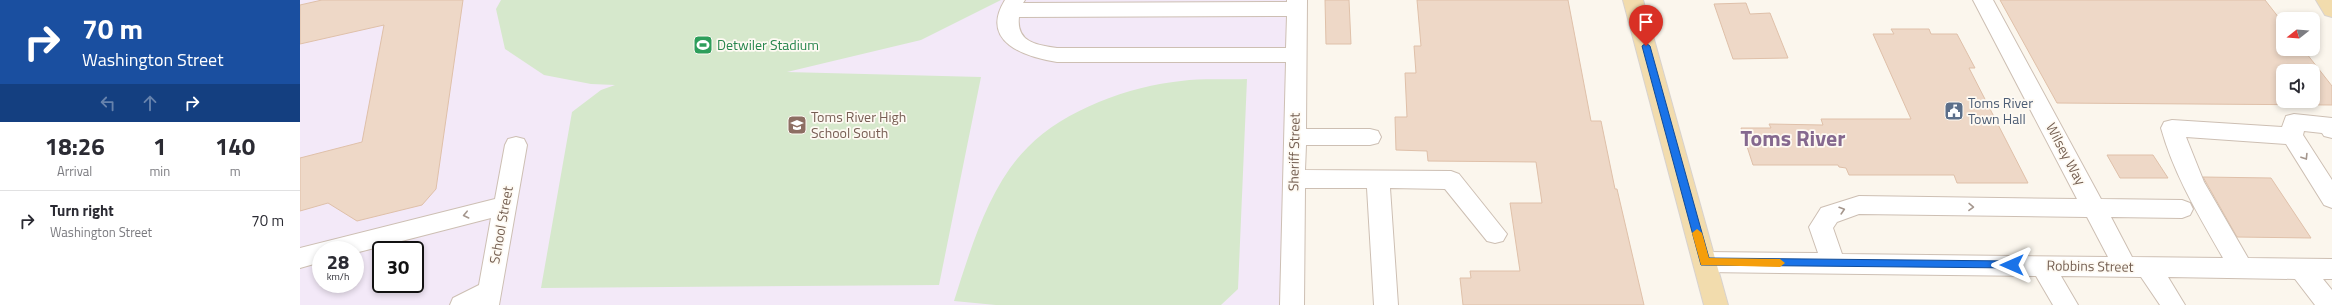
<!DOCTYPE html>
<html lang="en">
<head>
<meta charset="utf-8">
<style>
	:root { --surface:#fff; --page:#f2f2f3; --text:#2b2b33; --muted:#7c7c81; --line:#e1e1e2 }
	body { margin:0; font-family:"Titillium Web",sans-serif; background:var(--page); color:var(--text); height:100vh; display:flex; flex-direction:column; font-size:15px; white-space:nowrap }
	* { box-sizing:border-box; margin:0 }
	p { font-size:13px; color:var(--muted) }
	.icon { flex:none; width:22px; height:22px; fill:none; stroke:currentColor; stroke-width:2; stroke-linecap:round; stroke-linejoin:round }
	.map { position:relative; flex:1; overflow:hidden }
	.details { display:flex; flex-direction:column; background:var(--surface); width:300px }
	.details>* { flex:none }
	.guide { background:#1a4fa0; color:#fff; overflow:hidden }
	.needle { width:26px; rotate:253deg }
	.fabs { position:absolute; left:1976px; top:12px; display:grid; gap:8px }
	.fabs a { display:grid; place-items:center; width:44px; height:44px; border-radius:8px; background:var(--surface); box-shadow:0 2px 6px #0003; font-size:20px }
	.speed { position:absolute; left:12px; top:241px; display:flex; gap:8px; font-size:20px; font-weight:700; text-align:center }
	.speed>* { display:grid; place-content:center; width:52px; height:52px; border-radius:50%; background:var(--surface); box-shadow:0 2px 6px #0003; line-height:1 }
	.speed small { font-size:10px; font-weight:400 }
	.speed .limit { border:2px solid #111; border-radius:6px; background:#fff; color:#111 }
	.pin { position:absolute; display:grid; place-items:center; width:34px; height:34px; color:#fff; margin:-41px -17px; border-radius:50% 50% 50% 0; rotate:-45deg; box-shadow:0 0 4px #0007 }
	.pin .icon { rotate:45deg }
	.me { position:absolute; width:44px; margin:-22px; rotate:270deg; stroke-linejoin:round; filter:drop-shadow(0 0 3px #0008) }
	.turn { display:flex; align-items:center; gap:14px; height:84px; padding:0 16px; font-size:18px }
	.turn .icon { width:52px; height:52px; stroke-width:2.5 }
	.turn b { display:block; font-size:28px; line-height:34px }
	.lanes { display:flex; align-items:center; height:38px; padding:0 16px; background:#0003; justify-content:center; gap:20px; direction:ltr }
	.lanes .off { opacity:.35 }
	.eta { display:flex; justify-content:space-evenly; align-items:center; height:68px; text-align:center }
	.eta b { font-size:24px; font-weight:700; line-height:28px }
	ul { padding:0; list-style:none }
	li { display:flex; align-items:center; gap:12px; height:60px; padding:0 16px; border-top:1px solid var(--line) }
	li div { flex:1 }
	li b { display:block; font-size:15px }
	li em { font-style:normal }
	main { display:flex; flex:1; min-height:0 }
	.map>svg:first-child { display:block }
	.education { fill:#f3e9f8; fill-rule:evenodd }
	.green { fill:#d6e8cc }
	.building { fill:#eed8c7; stroke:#dfc0a9; fill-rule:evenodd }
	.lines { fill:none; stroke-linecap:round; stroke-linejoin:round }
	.minor-casing { stroke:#cdbfb3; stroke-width:2 }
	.major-casing { stroke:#d8d2ce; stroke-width:2 }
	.minor { fill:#fff; fill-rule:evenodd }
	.major { fill:#f2dcad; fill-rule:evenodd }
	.oneway { stroke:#a5978e }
	.route { fill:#1a73e8; stroke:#114b97 }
	.slow { fill:#f59e0b }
	.labels { text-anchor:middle; stroke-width:3.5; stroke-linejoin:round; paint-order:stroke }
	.leisure-label { font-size:14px; fill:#27864d; stroke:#fefaf3; text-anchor:start }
	.service-label { font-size:14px; fill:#4e5e75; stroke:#fefaf3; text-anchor:start }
	.education-label { font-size:14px; fill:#785e54; stroke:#fefaf3; text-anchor:start }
	.street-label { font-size:14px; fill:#755f51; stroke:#fefaf3 }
	.town-label { font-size:22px; font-weight:bold; fill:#85698f; stroke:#fefaf3 }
</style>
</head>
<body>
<main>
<section class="details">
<div class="guide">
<div class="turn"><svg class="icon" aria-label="right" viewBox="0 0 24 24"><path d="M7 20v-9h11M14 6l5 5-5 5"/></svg><div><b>70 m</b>Washington Street</div></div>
<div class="lanes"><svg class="icon off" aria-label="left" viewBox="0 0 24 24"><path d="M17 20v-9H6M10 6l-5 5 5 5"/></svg><svg class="icon off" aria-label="ahead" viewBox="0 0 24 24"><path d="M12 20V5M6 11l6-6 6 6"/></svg><svg class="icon" aria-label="right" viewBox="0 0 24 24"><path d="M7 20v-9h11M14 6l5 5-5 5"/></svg></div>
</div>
<div class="eta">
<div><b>18:26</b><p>Arrival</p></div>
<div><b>1</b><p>min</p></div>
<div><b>140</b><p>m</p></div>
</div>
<ul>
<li><svg class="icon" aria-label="right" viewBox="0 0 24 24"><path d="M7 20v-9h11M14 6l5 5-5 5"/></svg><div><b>Turn right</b><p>Washington Street</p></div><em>70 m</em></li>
</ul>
</section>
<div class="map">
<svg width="2032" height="305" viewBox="0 0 2032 305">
	<rect width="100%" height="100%" fill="#fbf6ed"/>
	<!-- education -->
	<path class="education" d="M0,0h996l-4,305h-992zM21,250h34v34h-34zM81,250h34v34h-34z"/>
	<!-- green -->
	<g class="green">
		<polygon points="201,0 701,0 621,40 487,72 681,77 639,285 241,288 272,112 301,90 315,85 291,84 244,75 205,49 196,9"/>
		<path d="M947,79l-9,210 -17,16h-225l-42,-4c16,-50 35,-116 74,-154 36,-37 102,-61 153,-66 22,-3 45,-1 66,-2z"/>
	</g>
	<!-- building -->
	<g class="building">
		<polygon points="22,0 163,0 136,189 122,205 57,221 28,203 0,211 0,158 62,142 84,25 0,44 0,5"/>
		<polygon points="1025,0 1049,0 1051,44 1026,44"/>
		<polygon points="1117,0 1268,0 1291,121 1301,121 1315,189 1317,189 1344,305 1163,305 1160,278 1171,278 1170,271 1220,271 1210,203 1242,203 1236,162 1128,161 1127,151 1096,150 1095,117 1107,117 1105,73 1116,73 1114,46 1121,46"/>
		<path d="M1700,0h265l18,23v26h20l29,37v19l-275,-2zM1983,71h30v30h-30z"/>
		<polygon points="1446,3 1450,14 1470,13 1488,58 1433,59 1414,4"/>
		<polygon points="1591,29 1629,29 1631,34 1657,34 1675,68 1669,68 1728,183 1657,183 1654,175 1549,175 1546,168 1539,167 1538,165 1453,165 1441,128 1471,128 1469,124 1523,125 1521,119 1611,119 1573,34 1594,34"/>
		<polygon points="1807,155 1853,155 1868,178 1820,178"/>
		<polygon points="1903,177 1971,178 2011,238 1937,237"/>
	</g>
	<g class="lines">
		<!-- minor casing -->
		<g class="minor-casing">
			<g id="minor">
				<path d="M705,0h20l-2,3 264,-1v-2h20l-1,129h64l8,2 3,6 -3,6 -8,2h-64l-1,25 146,1 8,3 48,60 -4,7 -8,2 -8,-2 -42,-52 -55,-1 8,117h-24l-7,-117h-62l-1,117h-24l6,-243h-229c-32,-5 -78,-20 -52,-62zM987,16l-1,32h-229c-21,-3 -41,-6 -38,-31z"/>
				<path d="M1673,0h20l108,199 81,1 8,3 3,6 -3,6 -8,3 -71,-1 21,40 91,1c-24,-42 -49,-83 -62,-130l3,-6 8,-2 110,7 4,-11 8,-2 38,4v20l-8,-2 -2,-3 -18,-2 -1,4 29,45v28l-8,-3 -38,-61 -100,-7 18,45 44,76 84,1v20h-9l9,11v15h-17l-20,-26 -127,-2 17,28h-25l-19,-28 -80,-1 17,29h-25l-17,-29 -331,-4 -8,-3 -4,-7 4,-7 8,-3 113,1 -9,-26 12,-19 38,-12 218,3zM1559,214l228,3 21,40 -266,-3 -9,-26 4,-6z"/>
				<polygon points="216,137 224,139 227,145 199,305 150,305 153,298 179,285 191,218 55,253 55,250 21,250 21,262 0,268 0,248 195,199 205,145 208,139"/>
			</g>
		</g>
		<!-- major casing -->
		<g class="major-casing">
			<g id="major">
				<polygon points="1323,0 1343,0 1428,305 1404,305"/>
				<polygon points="2016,0 2032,0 2032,17 2025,15"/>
			</g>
		</g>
		<!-- minor -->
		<use href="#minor" class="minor"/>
		<!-- major -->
		<use href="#major" class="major"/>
	</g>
	<!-- one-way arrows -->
	<defs><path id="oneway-chevron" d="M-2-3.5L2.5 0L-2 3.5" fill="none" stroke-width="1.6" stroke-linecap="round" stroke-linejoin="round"/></defs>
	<g class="oneway">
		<use href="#oneway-chevron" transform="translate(2005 157) rotate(58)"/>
		<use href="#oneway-chevron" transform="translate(1671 207) rotate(1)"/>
		<use href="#oneway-chevron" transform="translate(1542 210) rotate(-17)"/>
		<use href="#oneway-chevron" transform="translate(166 215) rotate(167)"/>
	</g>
	<!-- route -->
	<polygon class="route" points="1346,43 1350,46 1409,258 1712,261 1715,262 1715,268 1401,265 1342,46"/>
	<!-- slow -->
	<polygon class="slow" points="1397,229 1402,233 1409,258 1480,259 1485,263 1480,267 1401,265 1392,233"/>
	<!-- icons -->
	<defs>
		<g id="stadium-square" transform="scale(1)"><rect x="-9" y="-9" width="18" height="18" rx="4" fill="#2e9e5b" stroke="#fefaf3"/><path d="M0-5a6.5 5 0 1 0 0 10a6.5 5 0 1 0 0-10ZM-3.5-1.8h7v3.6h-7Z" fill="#fff"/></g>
		<g id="civic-square" transform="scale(1)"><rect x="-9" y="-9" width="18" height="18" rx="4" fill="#5c6f8a" stroke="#fefaf3"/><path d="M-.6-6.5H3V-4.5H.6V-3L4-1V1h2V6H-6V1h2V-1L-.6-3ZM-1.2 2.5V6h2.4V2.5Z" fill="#fff"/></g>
		<g id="school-square" transform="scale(1)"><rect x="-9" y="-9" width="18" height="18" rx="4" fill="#8d6e63" stroke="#fefaf3"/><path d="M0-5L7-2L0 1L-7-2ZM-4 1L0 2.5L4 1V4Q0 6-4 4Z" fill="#fff"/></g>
	</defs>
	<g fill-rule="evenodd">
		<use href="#stadium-square" x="403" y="45"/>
		<use href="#civic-square" x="1654" y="111"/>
		<use href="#school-square" x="497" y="125"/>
	</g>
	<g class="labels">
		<!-- leisure labels -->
		<g class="leisure-label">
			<text x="417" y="50">Detwiler Stadium</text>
		</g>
		<!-- service labels -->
		<g class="service-label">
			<text x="1668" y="108">Toms River<tspan x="1668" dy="16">Town Hall</tspan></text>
		</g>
		<!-- education labels -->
		<g class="education-label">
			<text x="511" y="122">Toms River High<tspan x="511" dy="16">School South</tspan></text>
		</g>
		<!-- street labels -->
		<g class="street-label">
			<text transform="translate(994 152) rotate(-89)" y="5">Sheriff Street</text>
			<text transform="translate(1766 154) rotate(62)" y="5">Wilsey Way</text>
			<text transform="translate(201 225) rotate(-80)" y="5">School Street</text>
			<text transform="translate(1790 266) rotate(1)" y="5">Robbins Street</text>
		</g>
		<!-- town labels -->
		<g class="town-label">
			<text x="1493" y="146">Toms River</text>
		</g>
	</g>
</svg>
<div class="fabs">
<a><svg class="needle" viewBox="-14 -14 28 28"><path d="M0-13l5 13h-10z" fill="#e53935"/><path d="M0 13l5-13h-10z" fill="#7c7c81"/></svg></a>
<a><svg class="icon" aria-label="sound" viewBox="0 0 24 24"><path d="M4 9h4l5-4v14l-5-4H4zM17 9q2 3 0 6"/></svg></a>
</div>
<div class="speed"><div>28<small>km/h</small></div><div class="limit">30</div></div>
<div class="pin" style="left:1346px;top:46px;background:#d93025"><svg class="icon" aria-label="arrive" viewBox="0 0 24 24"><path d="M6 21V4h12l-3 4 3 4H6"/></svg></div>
<svg class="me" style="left:1712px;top:265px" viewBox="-20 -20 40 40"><path d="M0-17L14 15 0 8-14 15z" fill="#1a73e8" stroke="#fff" stroke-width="4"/></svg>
</div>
</main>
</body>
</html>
